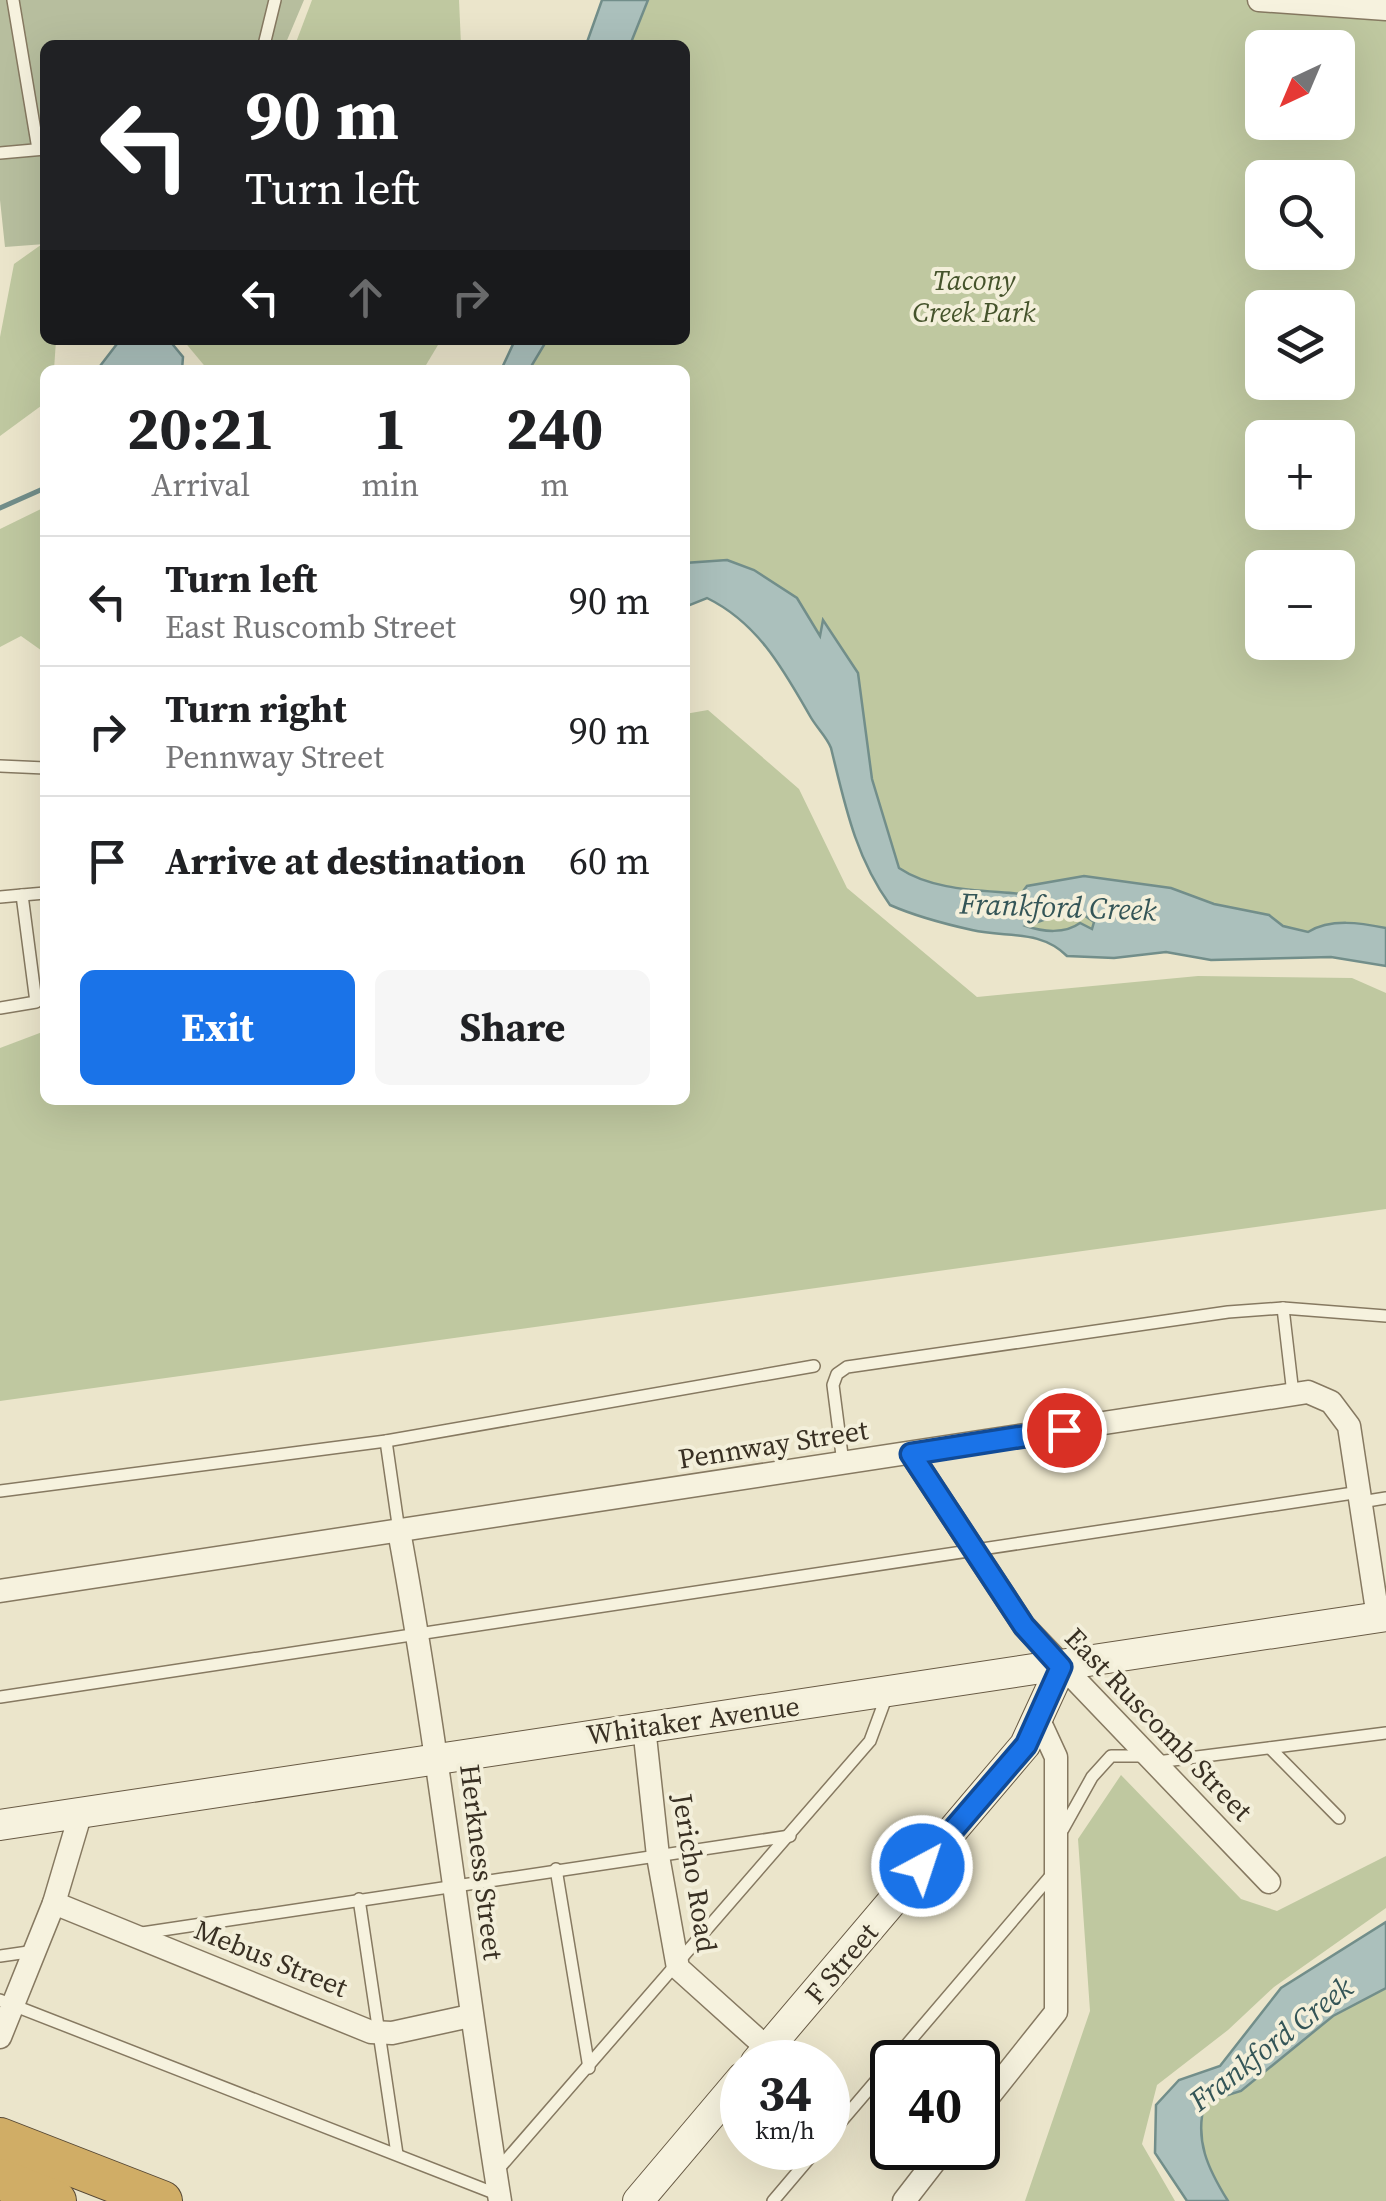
<!DOCTYPE html>
<html lang="en">
<head>
<meta charset="utf-8">
<style>
	:root { --surface:#fff; --page:#f6f6f6; --text:#202124; --muted:#757577; --line:#e0e0e0; --accent:#1a73e8 }
	body { margin:0; font-family:"Source Serif 4",serif; background:var(--page); color:var(--text); height:100vh; display:flex; flex-direction:column; font-size:38px; white-space:nowrap }
	* { box-sizing:border-box; margin:0 }
	p { font-size:32px; color:var(--muted) }
	.icon { flex:none; width:55px; height:55px; fill:none; stroke:currentColor; stroke-width:2; stroke-linecap:round; stroke-linejoin:round }
	.map { position:relative; flex:1; overflow:hidden }
	.sheet { position:absolute; left:40px; top:365px; width:650px; height:740px; display:flex; flex-direction:column; background:var(--surface); border-radius:15px; box-shadow:0 10px 40px #0002 }
	.sheet>* { flex:none }
	.top-card { position:absolute; left:40px; top:40px; width:650px; height:305px; border-radius:15px; box-shadow:0 10px 40px #0002; background:#202124; color:#fff; overflow:hidden }
	.needle { width:65px; rotate:224deg }
	.tools { position:absolute; left:1245px; top:30px; display:grid; gap:20px }
	.tools a { display:grid; place-items:center; width:110px; height:110px; border-radius:15px; background:var(--surface); box-shadow:0 10px 40px #0002; font-size:50px }
	.speed { position:absolute; left:720px; top:2040px; display:flex; gap:20px; font-size:50px; font-weight:700; text-align:center }
	.speed>* { display:grid; place-content:center; width:130px; height:130px; border-radius:50%; background:var(--surface); box-shadow:0 10px 40px #0002; line-height:1 }
	.speed small { font-size:25px; font-weight:400 }
	.speed .limit { border:5px solid #111; border-radius:15px; background:#fff; color:#111 }
	.pin { position:absolute; display:grid; place-items:center; width:85px; height:85px; color:#fff; margin:-42px; border:5px solid #fff; border-radius:50%; box-shadow:0 2px 10px #0007 }
	.me { position:absolute; width:110px; margin:-55px; rotate:40deg; stroke-linejoin:round; filter:drop-shadow(0 0 8px #0008) }
	.turn { display:flex; align-items:center; gap:35px; height:210px; padding:0 40px; font-size:45px }
	.turn .icon { width:130px; height:130px; stroke-width:2.5 }
	.turn b { display:block; font-size:70px; line-height:85px }
	.lanes { display:flex; align-items:center; height:95px; padding:0 40px; background:#0003; justify-content:center; gap:50px; direction:ltr }
	.lanes .off { opacity:.35 }
	.eta { display:flex; justify-content:space-evenly; align-items:center; height:170px; text-align:center }
	.eta b { font-size:60px; font-weight:700; line-height:70px }
	.action { display:flex; gap:20px; margin-top:auto; padding:20px 40px }
	.action a { flex:1; height:115px; border-radius:15px; background:var(--accent); color:#fff; font-size:40px; font-weight:700; line-height:115px; text-align:center }
	.action a+a { background:var(--page); color:var(--text) }
	ul { padding:0; list-style:none }
	li { display:flex; align-items:center; gap:30px; height:130px; padding:0 40px; border-top:2px solid var(--line) }
	li div { flex:1 }
	li b { display:block; font-size:38px }
	li em { font-style:normal }
	.map>svg:first-child { display:block }
	.green { fill:#bfc8a0; fill-rule:evenodd }
	.cemetery { fill:#b7be9e }
	.water { fill:#abc0bc; stroke:#728e8a; stroke-width:2.5; fill-rule:evenodd }
	.lines { fill:none; stroke-linecap:round; stroke-linejoin:round }
	.stream { stroke:#728e8a; stroke-width:5 }
	.lane-casing { stroke:#867961; stroke-width:14 }
	.street-casing { stroke:#867961; stroke-width:25 }
	.secondary-casing { stroke:#685a44; stroke-width:32 }
	.highway-casing { stroke:#554734; stroke-width:42 }
	.lane { stroke:#f6f2de; stroke-width:11 }
	.street { stroke:#f6f2de; stroke-width:22 }
	.secondary { stroke:#f6f2de; stroke-width:30 }
	.highway { stroke:#d0ad66; stroke-width:40 }
	.route-casing { stroke:#114b97; stroke-width:25 }
	.route { stroke:#1a73e8; stroke-width:18 }
	.labels { text-anchor:middle; stroke-width:8; stroke-linejoin:round; paint-order:stroke }
	.park-label { font-size:28px; font-style:italic; fill:#45532b; stroke:#f3efda }
	.street-label { font-size:28px; fill:#393023; stroke:#f3efda }
	.water-label { font-size:30px; font-style:italic; fill:#345557; stroke:#f3efda }
</style>
</head>
<body>
<div class="map">
<svg width="1386" height="2201" viewBox="0 0 1386 2201">
	<rect width="100%" height="100%" fill="#ebe5cb"/>
	<!-- green -->
	<g class="green">
		<polygon points="312,0 459,0 461,45 295,45"/>
		<path d="M617,0h769v959l-226,-16 -56,7 -211,-55 -116,-287 -92,-31v-207h-175l17,-30h158v-295h-86zM1262,48h76v74h-76zM1262,178h76v74h-76zM1262,308h76v74h-76zM1262,438h76v74h-76zM1262,568h76v74h-76z"/>
		<polygon points="45,242 45,340 56,340 54,370 45,370 45,403 0,436 0,337 14,264"/>
		<polygon points="183,340 441,340 423,370 208,370"/>
		<polygon points="45,507 45,653 21,636 0,647 0,529"/>
		<polygon points="708,710 799,789 847,888 977,997 1198,976 1352,978 1386,993 1386,1209 0,1401 0,1048 45,1031 45,1100 685,1100 685,714"/>
		<polygon points="1121,1775 1241,1899 1277,1911 1386,1856 1386,1908 1274,1987 1228,2030 1157,2085 1142,2144 1175,2201 1025,2201 1090,2011 1078,1839"/>
		<polygon points="1386,1948 1386,2201 1208,2201 1169,2127"/>
	</g>
	<!-- cemetery -->
	<polygon class="cemetery" points="0,0 304,0 285,45 45,45 45,244 5,247 0,200"/>
	<!-- water -->
	<g class="water">
		<polygon points="602,0 648,0 630,45 586,45"/>
		<polygon points="120,340 169,340 183,357 182,370 97,370"/>
		<polygon points="515,340 547,340 529,370 501,370"/>
		<path d="M727,560l27,10 43,28 23,38 3,-16 35,53 14,106 27,89c34,23 83,22 122,26l6,-8 57,-10 87,12 43,16 55,11 14,11 25,6c23,-14 53,-9 78,-4v38l-55,-9 -120,3 -45,-8 -52,6 -47,-2c-27,-27 -61,-18 -95,-26 -27,-6 -57,-14 -82,-25 -35,-49 -45,-100 -59,-157 -4,-11 -15,-21 -21,-32 -27,-47 -52,-93 -103,-118l-22,9v-44zM1075,909l19,13 -2,7 -12,-6c-15,11 -37,9 -54,3z"/>
		<path d="M1386,1922v66l-53,28 -92,75 -36,11c-11,38 3,67 23,99h-41l-32,-48 1,-48 23,-25 41,-14 61,-78z"/>
	</g>
	<g class="lines">
		<!-- stream -->
		<polyline class="stream" points="0,508 45,488"/>
		<!-- lane casing -->
		<g class="lane-casing">
			<g id="lane">
				<polyline points="13,0 38,149"/>
				<polyline points="264,45 275,0"/>
				<polyline points="0,153 45,149"/>
				<polyline points="0,766 45,768"/>
				<polyline points="22,895 45,893"/>
				<polyline points="0,897 22,895 36,1002 0,1008"/>
				<polyline points="1283,1308 1293,1394"/>
				<polyline points="386,1441 399,1531"/>
				<polyline points="843,1463 833,1385 837,1374 847,1367 1228,1312 1283,1308 1386,1316"/>
				<polyline points="0,1491 386,1441 814,1366"/>
				<polyline points="1361,1502 1386,1498"/>
				<polyline points="0,1697 1360,1492"/>
				<polyline points="1270,1748 1339,1818"/>
				<polyline points="1157,1762 1386,1733"/>
				<polyline points="1063,1829 1092,1777 1111,1756 1144,1756"/>
				<polyline points="556,1869 589,2068"/>
				<polyline points="359,1899 397,2154"/>
				<polyline points="142,1933 790,1836"/>
				<polyline points="0,1956 35,1951"/>
				<polyline points="0,2000 499,2195"/>
				<polyline points="828,2137 1054,1872"/>
				<polyline points="495,2173 870,1741 887,1695"/>
				<polyline points="773,2201 818,2148"/>
			</g>
		</g>
		<!-- street casing -->
		<g class="street-casing">
			<g id="street">
				<polyline points="1259,0 1386,9"/>
				<polyline points="911,1454 1024,1626 1269,1882"/>
				<path d="M399,1531c41,223 65,447 101,670"/>
				<polyline points="0,1591 1308,1392 1331,1402 1349,1426 1378,1617"/>
				<polyline points="644,1727 658,1856 678,1968 768,2049"/>
				<polyline points="54,1903 371,2032 392,2033 470,2016"/>
				<polyline points="0,2037 54,1903 81,1812"/>
				<polyline points="978,2110 1056,2012 1056,1757 1038,1718"/>
				<polyline points="904,2201 945,2148"/>
			</g>
		</g>
		<!-- secondary casing -->
		<g class="secondary-casing">
			<g id="secondary">
				<polyline points="0,1825 1386,1616"/>
				<polyline points="756,2062 1025,1745 1061,1667"/>
				<polyline points="638,2201 742,2078"/>
			</g>
		</g>
		<!-- highway casing -->
		<g class="highway-casing">
			<g id="highway">
				<polyline points="0,2138 162,2201"/>
				<polyline points="0,2179 56,2201"/>
			</g>
		</g>
		<!-- lane -->
		<use href="#lane" class="lane"/>
		<!-- street -->
		<use href="#street" class="street"/>
		<!-- secondary -->
		<use href="#secondary" class="secondary"/>
		<!-- highway -->
		<use href="#highway" class="highway"/>
	</g>
	<g class="lines">
		<!-- route casing -->
		<g class="route-casing">
			<polyline id="route" points="922,1866 1026,1745 1061,1667 1024,1626 911,1454 1064,1430"/>
		</g>
		<!-- route -->
		<use href="#route" class="route"/>
	</g>
	<g class="labels">
		<!-- park labels -->
		<g class="park-label">
			<text x="974" y="290">Tacony<tspan x="974" dy="32">Creek Park</tspan></text>
		</g>
		<!-- street labels -->
		<g class="street-label">
			<text transform="translate(773 1444) rotate(-9)" y="10">Pennway Street</text>
			<text transform="translate(693 1720) rotate(-8)" y="10">Whitaker Avenue</text>
			<text transform="translate(1159 1724) rotate(46)" y="10">East Ruscomb Street</text>
			<text transform="translate(482 1862) rotate(83)" y="10">Herkness Street</text>
			<text transform="translate(695 1873) rotate(81)" y="10">Jericho Road</text>
			<text transform="translate(271 1958) rotate(22)" y="10">Mebus Street</text>
			<text transform="translate(841 1963) rotate(-50)" y="10">F Street</text>
		</g>
		<!-- water labels -->
		<g class="water-label">
			<text transform="translate(1058 907) rotate(2)" y="10">Frankford Creek</text>
			<text transform="translate(1271 2044) rotate(-38)" y="10">Frankford Creek</text>
		</g>
	</g>
</svg>
<div class="tools">
<a><svg class="needle" viewBox="-14 -14 28 28"><path d="M0-13l5 13h-10z" fill="#e53935"/><path d="M0 13l5-13h-10z" fill="#757577"/></svg></a>
<a><svg class="icon" aria-label="search" viewBox="0 0 24 24"><circle cx="10" cy="10" r="6"/><path d="M15 15l6 6"/></svg></a>
<a><svg class="icon" aria-label="layers" viewBox="0 0 24 24"><path d="M12 4l9 5-9 5-9-5zM3 14l9 5 9-5"/></svg></a>
<a>+</a>
<a>−</a>
</div>
<div class="speed"><div>34<small>km/h</small></div><div class="limit">40</div></div>
<div class="pin" style="left:1064px;top:1430px;background:#d93025"><svg class="icon" aria-label="arrive" viewBox="0 0 24 24"><path d="M6 21V4h12l-3 4 3 4H6"/></svg></div>
<svg class="me" style="left:922px;top:1866px" viewBox="-20 -20 40 40"><circle r="17" fill="#1a73e8" stroke="#fff" stroke-width="3"/><path d="M0-11L8 9 0 5-8 9z" fill="#fff"/></svg>
<div class="top-card">
<div class="turn"><svg class="icon" aria-label="left" viewBox="0 0 24 24"><path d="M17 20v-9H6M10 6l-5 5 5 5"/></svg><div><b>90 m</b>Turn left</div></div>
<div class="lanes"><svg class="icon" aria-label="left" viewBox="0 0 24 24"><path d="M17 20v-9H6M10 6l-5 5 5 5"/></svg><svg class="icon off" aria-label="ahead" viewBox="0 0 24 24"><path d="M12 20V5M6 11l6-6 6 6"/></svg><svg class="icon off" aria-label="right" viewBox="0 0 24 24"><path d="M7 20v-9h11M14 6l5 5-5 5"/></svg></div>
</div>
<section class="sheet">
<div class="eta">
<div><b>20:21</b><p>Arrival</p></div>
<div><b>1</b><p>min</p></div>
<div><b>240</b><p>m</p></div>
</div>
<ul>
<li><svg class="icon" aria-label="left" viewBox="0 0 24 24"><path d="M17 20v-9H6M10 6l-5 5 5 5"/></svg><div><b>Turn left</b><p>East Ruscomb Street</p></div><em>90 m</em></li>
<li><svg class="icon" aria-label="right" viewBox="0 0 24 24"><path d="M7 20v-9h11M14 6l5 5-5 5"/></svg><div><b>Turn right</b><p>Pennway Street</p></div><em>90 m</em></li>
<li><svg class="icon" aria-label="arrive" viewBox="0 0 24 24"><path d="M6 21V4h12l-3 4 3 4H6"/></svg><div><b>Arrive at destination</b></div><em>60 m</em></li>
</ul>
<div class="action"><a>Exit</a><a>Share</a></div>
</section>
</div>
</body>
</html>
